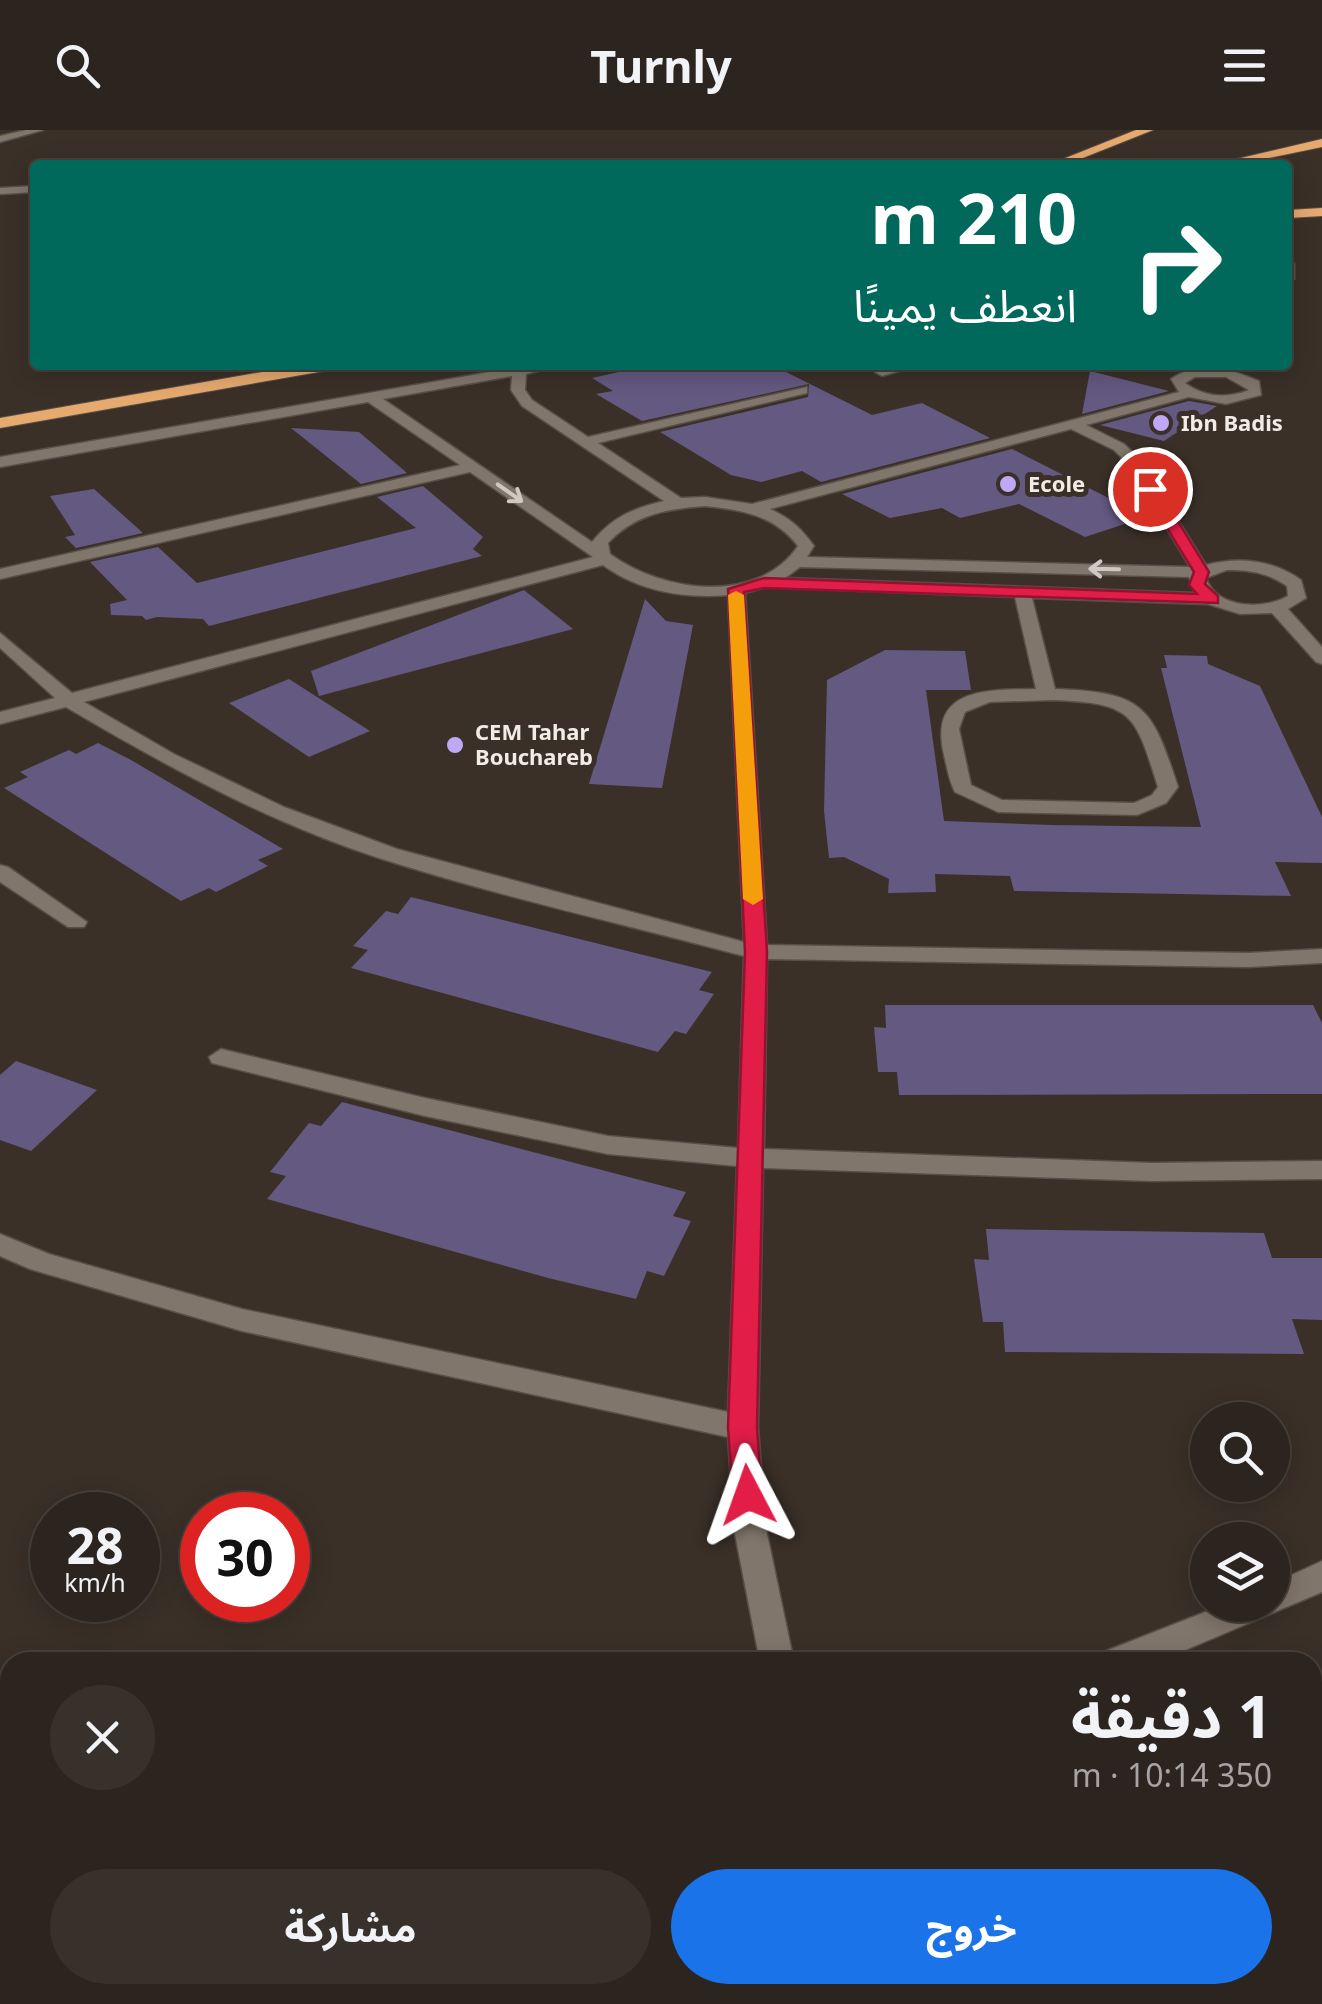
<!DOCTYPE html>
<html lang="ar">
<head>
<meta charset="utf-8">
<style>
	:root { --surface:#2c241e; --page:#38302b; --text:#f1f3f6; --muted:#a6a4a4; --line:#48413c; --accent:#1a73e8 }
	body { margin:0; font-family:"Noto Sans","Noto Sans Arabic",sans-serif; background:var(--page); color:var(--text); direction:rtl; height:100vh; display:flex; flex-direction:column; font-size:38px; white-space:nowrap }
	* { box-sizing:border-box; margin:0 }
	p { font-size:32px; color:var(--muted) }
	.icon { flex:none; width:55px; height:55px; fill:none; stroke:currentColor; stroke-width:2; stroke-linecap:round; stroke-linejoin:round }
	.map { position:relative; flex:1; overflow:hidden; direction:ltr }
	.panel { position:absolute; left:0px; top:1522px; width:1322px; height:352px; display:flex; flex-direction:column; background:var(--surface); border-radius:30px 30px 0 0; box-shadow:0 5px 25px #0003,0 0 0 2px var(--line); direction:rtl }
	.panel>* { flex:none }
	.guide { position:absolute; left:30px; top:30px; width:1262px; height:210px; border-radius:10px; box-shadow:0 5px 25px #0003,0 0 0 2px var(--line); direction:rtl; background:#00695c; color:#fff; overflow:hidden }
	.buttons { position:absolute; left:1190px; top:1272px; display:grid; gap:20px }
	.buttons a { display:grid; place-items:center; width:100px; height:100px; border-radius:50%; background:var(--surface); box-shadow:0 5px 25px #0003,0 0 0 2px var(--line); font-size:50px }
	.speed { position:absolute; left:30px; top:1362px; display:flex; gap:20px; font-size:50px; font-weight:700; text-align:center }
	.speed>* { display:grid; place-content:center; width:130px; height:130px; border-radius:50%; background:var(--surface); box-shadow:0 5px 25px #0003,0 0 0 2px var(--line); line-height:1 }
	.speed small { font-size:25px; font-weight:400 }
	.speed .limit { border:15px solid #d22; background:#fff; color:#111 }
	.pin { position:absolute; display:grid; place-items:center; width:85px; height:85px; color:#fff; margin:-42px; border:5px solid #fff; border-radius:50%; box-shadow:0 2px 10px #0007 }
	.me { position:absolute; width:110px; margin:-55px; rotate:356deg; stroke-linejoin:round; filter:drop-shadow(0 0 8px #0008) }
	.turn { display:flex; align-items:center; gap:35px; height:210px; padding:0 50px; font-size:45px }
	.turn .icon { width:130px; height:130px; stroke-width:2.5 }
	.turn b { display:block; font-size:70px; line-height:85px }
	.round { display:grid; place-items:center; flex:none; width:105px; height:105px; border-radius:52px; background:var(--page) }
	.head { display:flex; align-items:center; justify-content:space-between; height:170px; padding:0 50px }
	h1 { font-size:60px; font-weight:700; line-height:75px }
	.button { display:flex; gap:20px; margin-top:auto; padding:20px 50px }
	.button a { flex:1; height:115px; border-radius:60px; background:var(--accent); color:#fff; font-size:40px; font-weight:700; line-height:115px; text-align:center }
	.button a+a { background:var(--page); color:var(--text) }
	header { display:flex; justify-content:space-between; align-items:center; height:130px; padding:0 50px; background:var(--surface); font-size:45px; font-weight:700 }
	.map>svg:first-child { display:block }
	.building { fill:#645980 }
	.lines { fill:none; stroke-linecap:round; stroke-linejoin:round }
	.minor-casing { stroke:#574f48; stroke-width:3 }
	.highway-casing { stroke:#574f48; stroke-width:2 }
	.minor { fill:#81766b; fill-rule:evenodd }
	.highway { fill:#e6a96e; fill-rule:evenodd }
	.oneway { stroke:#d0c9c1 }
	.route { fill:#e11d48; stroke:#92132f; stroke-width:2.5 }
	.slow { fill:#f59e0b }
	.poi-dot { fill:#bfa9f4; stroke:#3a3028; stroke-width:4 }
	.labels { text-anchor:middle; stroke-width:10; stroke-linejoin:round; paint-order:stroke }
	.far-poi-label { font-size:22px; font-weight:bold; fill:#f2ece6; stroke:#3a3028; text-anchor:start }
</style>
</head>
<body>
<header><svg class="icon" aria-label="menu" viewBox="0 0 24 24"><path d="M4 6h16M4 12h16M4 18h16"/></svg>Turnly<svg class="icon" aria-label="search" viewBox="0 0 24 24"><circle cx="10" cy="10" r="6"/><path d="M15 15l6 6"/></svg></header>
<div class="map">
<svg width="1322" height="1874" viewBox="0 0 1322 1874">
	<rect width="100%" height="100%" fill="#3a3028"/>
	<!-- building -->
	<g class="building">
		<polygon points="650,235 772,235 872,285 922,273 990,308 821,352 802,341 761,352 731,345 660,302 808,267 809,254 642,291 596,264 613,261 592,248"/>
		<polygon points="1090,241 1169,261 1082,284"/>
		<polygon points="1189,271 1217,276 1164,311 1100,295"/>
		<polygon points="291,298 359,302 407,343 361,354"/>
		<polygon points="1012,319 1146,387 1085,407 1019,374 960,388 942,378 890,388 842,364"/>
		<polygon points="423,356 483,407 473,419 482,426 209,496 203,489 157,487 146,490 142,486 111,485 110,474 127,470 90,432 158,417 197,453 416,398 377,367"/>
		<polygon points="94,359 143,403 76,418 65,407 75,405 50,366"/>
		<polygon points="524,460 573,499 319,566 311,541"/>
		<polygon points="645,469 666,491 693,495 662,658 589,654"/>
		<polygon points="885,520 965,521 971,560 926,560 944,691 1052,695 1201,697 1161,538 1167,538 1164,525 1207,526 1208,534 1260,556 1322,687 1322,733 1275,732 1291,766 1014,761 1010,746 935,744 936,762 888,763 889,749 844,727 829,728 824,681 827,550"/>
		<polygon points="289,549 370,601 309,627 229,573"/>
		<polygon points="98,613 131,630 283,719 258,730 268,736 216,762 209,758 181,771 4,658 28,647 20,642 69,620 76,624"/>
		<polygon points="411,767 712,842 699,860 714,864 686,904 675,901 658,922 351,838 368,820 353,816 386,781 398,784"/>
		<polygon points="885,875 1313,875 1322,893 1322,964 899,965 897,942 878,942 874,897 886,898"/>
		<polygon points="16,931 97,960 31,1021 0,1010 0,945"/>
		<polygon points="342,972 686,1062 673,1086 691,1091 664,1146 647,1141 636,1169 548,1148 267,1069 286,1046 270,1042 309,993 321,996"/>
		<polygon points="986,1099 1264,1103 1272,1128 1322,1128 1322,1190 1292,1189 1304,1224 1005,1222 1003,1192 983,1192 974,1129 989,1130"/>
	</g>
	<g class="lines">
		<!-- minor casing -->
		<g class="minor-casing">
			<g id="minor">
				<polygon points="26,0 43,0 0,12 0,6"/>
				<polygon points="35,56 35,62 0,64 0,58"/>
				<polygon points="1288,130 1294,134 1294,149 1288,153"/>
				<path d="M530,235h30l-34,9 -1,16 7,10 56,37 219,-50v6l-209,50 83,55 24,-1 47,7 427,-112 -8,-13c27,-19 60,-10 88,2l2,14 -35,9 -37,-7 -103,28 38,19 15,14 67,107c33,-9 67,-5 95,15l5,18 -18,11 34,38v17l-6,-2 -44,-49 -32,1 -32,-10 -176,-6 23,91c90,3 97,18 123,98l-12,16 -29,12 -139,-3 -43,-20c-6,-11 -8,-25 -11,-37 -16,-68 43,-65 92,-66l-21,-92 -249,-10 -21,6 22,352 481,8 74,-4v14l-74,4 -481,-8 -3,190 388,14 170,-2v18l-170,2 -389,-13 -5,260 8,101 28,133h-34l-26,-133 -6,-92 -486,-106 -212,-62 -30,-13v-22l49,20 193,55 486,103 9,-246 -129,-12 -183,-38 -213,-53 -3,-6 12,-8 204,49 183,38 130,12 6,-192c-120,-32 -243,-59 -362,-97 -112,-36 -216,-93 -316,-152l-66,17v-12l55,-14 -55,-50v-15l72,60 521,-136 -123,-85 -470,107v-10l460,-104 -92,-63 -368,65v-10zM512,246l-1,14 11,16 142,95c-30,7 -52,16 -72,41l-209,-143zM1195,247h31l23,13c-22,9 -45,7 -64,-7zM1071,299l43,21 14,14 62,103 -383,-10 7,-11c-13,-18 -24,-28 -44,-37zM705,376c37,4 69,9 93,40 -41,60 -136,46 -188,8l-2,-11c27,-29 59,-34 97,-37zM603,435c35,26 82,34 125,30l16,347 -347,-93 -113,-42 -110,-53 -90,-52zM800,437l389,10 6,16 -410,-15zM1227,440c23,0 41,3 60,16l1,10c-25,14 -71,13 -82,-18zM1052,570c82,3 83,14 106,87l-6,8 -18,8 -132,-3 -31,-15 -12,-56 6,-17 25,-10z"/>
				<polygon points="894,235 919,235 882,246 875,242"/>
				<polygon points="0,735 8,737 87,792 84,797 68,797 0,752"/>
				<polygon points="1322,1431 1322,1462 1157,1532 1101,1532 1106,1521 1223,1475 1272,1475 1272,1454"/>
				<polygon points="0,1717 10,1718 10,1756 0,1755"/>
				<polygon points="1312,1834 1322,1835 1322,1874 1312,1874 1297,1865 1312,1865"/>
				<polygon points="590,1865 630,1865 629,1874 589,1874"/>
			</g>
		</g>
		<!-- highway casing -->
		<g class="highway-casing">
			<g id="highway">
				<polygon points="1136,0 1153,0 1065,35 1048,35"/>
				<polygon points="1322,9 1322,17 1235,35 1211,35"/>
				<polygon points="1322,78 1322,86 1288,88 1288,80"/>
				<polygon points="302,235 338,235 330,240 0,298 0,288"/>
			</g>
		</g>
		<!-- minor -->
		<use href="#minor" class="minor"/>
		<!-- highway -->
		<use href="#highway" class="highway"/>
	</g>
	<!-- one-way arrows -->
	<defs><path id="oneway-shaft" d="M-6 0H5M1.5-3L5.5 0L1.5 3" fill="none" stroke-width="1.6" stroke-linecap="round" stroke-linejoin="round" transform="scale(2.5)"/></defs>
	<g class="oneway">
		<use href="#oneway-shaft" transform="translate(510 363) rotate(35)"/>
		<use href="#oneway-shaft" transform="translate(1104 439) rotate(-179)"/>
	</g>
	<!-- route -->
	<polygon class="route" points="1150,355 1158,359 1209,442 1205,454 1218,466 1218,473 764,458 744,462 767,822 757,1298 762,1365 758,1374 748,1377 737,1374 733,1365 728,1298 745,822 728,459 764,448 1197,464 1189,455 1194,442 1143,359"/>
	<!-- slow -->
	<polygon class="slow" points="736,461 744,465 763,769 753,775 743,769 728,465"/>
	<!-- markers -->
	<g class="poi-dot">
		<circle cx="1161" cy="293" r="10"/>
		<circle cx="1008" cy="354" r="10"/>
		<circle cx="455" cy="615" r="10"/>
	</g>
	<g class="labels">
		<!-- far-poi labels -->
		<g class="far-poi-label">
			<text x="1181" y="301">Ibn Badis</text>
			<text x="1028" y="362">Ecole</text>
			<text x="475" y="610">CEM Tahar<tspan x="475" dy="25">Bouchareb</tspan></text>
		</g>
	</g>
</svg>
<div class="buttons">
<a><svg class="icon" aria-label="search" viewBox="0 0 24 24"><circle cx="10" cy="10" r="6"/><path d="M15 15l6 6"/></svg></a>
<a><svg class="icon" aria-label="layers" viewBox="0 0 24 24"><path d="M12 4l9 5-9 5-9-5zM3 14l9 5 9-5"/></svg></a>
</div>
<div class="speed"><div>28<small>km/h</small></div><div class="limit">30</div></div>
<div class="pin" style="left:1150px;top:359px;background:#d93025"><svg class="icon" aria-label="arrive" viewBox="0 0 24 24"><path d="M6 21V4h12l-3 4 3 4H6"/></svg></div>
<svg class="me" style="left:748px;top:1365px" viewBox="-20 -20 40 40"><path d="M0-17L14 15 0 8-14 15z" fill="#e11d48" stroke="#fff" stroke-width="4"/></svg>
<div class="guide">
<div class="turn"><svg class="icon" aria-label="right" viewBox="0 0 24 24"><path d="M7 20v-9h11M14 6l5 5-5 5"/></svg><div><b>210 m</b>انعطف يمينًا</div></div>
</div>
<section class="panel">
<div class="head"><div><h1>1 دقيقة</h1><p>350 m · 10:14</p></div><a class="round"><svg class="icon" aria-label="close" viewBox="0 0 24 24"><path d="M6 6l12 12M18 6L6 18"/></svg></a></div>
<div class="button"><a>خروج</a><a>مشاركة</a></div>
</section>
</div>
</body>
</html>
